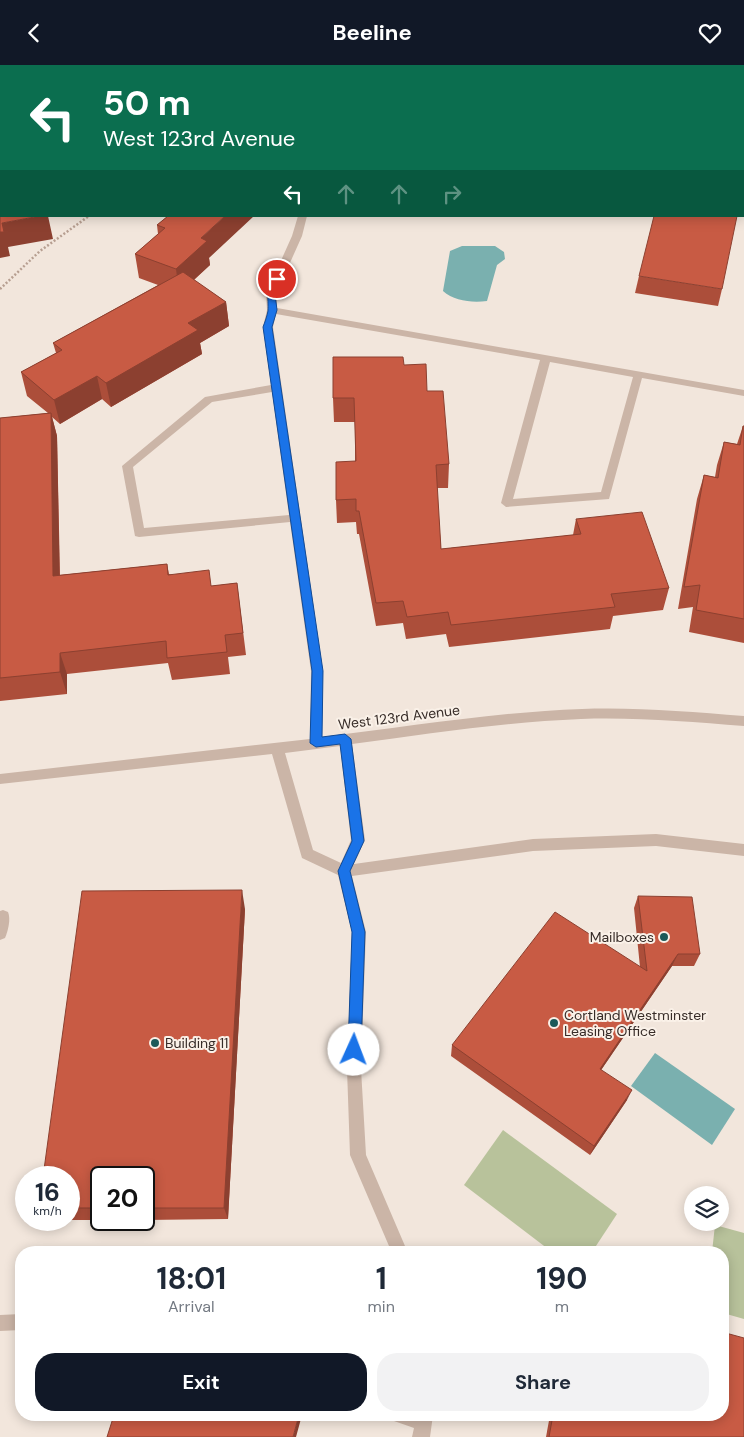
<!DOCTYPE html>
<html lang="en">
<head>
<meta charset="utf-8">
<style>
	:root { --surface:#fff; --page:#f2f2f3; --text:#1f2937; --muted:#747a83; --accent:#111827 }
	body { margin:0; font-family:"DM Sans",sans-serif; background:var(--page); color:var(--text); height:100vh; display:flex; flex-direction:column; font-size:19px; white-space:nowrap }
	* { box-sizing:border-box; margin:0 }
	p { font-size:16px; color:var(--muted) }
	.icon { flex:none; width:28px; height:28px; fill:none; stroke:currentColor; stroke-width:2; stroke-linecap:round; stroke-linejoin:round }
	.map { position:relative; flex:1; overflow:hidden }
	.sheet { position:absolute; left:15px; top:1181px; width:714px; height:175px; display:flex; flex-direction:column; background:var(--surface); border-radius:20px; box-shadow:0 2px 12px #0003 }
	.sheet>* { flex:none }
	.banner { position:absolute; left:0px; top:0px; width:745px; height:152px; box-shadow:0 2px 12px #0003; background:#0b6e4f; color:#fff; overflow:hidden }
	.buttons { position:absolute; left:684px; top:1121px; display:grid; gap:10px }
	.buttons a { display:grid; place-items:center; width:45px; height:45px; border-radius:50%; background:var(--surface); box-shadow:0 2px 12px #0003; font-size:25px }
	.speed { position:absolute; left:15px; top:1101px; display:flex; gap:10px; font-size:25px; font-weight:700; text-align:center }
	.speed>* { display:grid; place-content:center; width:65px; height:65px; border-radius:50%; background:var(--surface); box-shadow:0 2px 12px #0003; line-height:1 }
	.speed small { font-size:12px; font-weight:400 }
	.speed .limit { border:2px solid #111; border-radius:8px; background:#fff; color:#111 }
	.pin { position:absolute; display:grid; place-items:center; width:42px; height:42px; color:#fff; margin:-21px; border:2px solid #fff; border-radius:50%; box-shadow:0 1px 5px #0007 }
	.me { position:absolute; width:55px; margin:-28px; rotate:2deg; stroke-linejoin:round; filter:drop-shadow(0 0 4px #0008) }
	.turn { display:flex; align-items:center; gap:18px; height:105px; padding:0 20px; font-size:22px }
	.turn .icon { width:65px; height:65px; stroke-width:2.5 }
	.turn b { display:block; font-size:35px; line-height:42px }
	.lanes { display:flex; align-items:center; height:48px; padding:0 20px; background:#0003; justify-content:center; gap:25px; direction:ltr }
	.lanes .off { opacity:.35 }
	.eta { display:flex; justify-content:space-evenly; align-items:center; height:85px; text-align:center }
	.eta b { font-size:30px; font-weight:700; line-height:35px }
	.action { display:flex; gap:10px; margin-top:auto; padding:10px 20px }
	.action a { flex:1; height:58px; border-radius:20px; background:var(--accent); color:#fff; font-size:20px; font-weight:700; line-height:58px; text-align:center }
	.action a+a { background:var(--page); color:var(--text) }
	header { display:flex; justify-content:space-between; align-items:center; height:65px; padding:0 20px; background:var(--accent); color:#fff; font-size:22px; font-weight:700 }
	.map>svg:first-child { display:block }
	.green { fill:#b8c29b }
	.water { fill:#7ab0af }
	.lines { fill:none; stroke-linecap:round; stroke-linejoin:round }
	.path { stroke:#b79f91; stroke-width:2.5; stroke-dasharray:2 2; stroke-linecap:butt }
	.minor { fill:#cbb5a7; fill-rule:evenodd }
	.wall { fill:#ac4e3a }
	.shaded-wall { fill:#8c4030 }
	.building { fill:#c85b44; stroke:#8c4030 }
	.route { fill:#1a73e8; stroke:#114b97 }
	.poi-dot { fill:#1c5a59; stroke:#faf1e8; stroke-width:2 }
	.labels { text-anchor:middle; stroke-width:4; stroke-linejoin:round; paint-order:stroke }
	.street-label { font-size:14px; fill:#372c28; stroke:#faf1e8 }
	.poi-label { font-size:14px; fill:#372c28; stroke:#faf1e8; text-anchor:start }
</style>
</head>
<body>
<header><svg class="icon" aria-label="back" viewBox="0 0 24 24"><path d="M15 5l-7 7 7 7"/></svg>Beeline<svg class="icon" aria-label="heart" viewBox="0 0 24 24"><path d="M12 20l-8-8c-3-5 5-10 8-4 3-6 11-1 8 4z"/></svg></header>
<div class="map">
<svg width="744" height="1372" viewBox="0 0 744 1372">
	<rect width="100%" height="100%" fill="#f2e6dc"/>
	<!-- green -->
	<g class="green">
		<polygon points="503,1065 617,1149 592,1187 552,1187 464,1120"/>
		<polygon points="715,1160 744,1168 744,1254 723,1248 722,1188 712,1187"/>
	</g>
	<!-- water -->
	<g class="water">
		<path d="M462,181h33l9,6 1,7 -8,6 -10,36c-15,2 -33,0 -44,-10l7,-40z"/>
		<polygon points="655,988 735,1044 712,1080 631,1021"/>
	</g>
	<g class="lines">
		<!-- path -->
		<g class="path">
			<polyline points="378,0 382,1"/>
			<polyline points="321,1 323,0"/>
			<polyline points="0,224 40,186 89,151"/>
		</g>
		<!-- minor -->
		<g class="minor">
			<polygon points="12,0 28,0 29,1 13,1"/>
			<path d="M298,151h9l-5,20 -26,58 1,14 467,82v6l-102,-18 -33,121 -103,8 -5,-4 39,-143 -264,-46 -3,13 50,344 -1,66c86,-10 173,-25 260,-28 54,-2 108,3 162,7v10c-54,-4 -108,-9 -163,-7 -76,3 -153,15 -229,25l13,96 -11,24 179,-25 123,-5 88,10v12l-88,-10 -123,5 -181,25 14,56 -5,137 5,86 42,98h-16l-42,-98 -3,-86 5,-137 -14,-57 -36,-17 -30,-104 -272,30v-10l310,-35 1,-68 -21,-149 -151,15 -4,-1 -13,-70 83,-69 66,-12 -8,-58 4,-17 -1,-16 26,-58zM550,297l83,15 -32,115 -88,7zM272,327l17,123 -145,13 -11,-61 79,-65zM340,681l11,94 -10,23 -28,-13 -28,-97z"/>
			<path d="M3,845l5,2c3,7 0,19 -3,26l-5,2v-29z"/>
			<polygon points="21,1249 21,1265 0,1266 0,1250"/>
			<polygon points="392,1350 433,1350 430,1372 412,1372 414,1363 394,1356"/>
		</g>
	</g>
	<!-- wall -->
	<g class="wall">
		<polygon points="168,151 209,193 210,200 194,215 226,237 229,261 200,278 202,289 111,342 102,334 60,359 52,352 57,371 60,510 167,499 169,509 212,521 237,518 246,590 228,592 230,609 172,615 168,598 67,609 67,629 0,636 0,353 48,348 27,331 21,307 56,288 53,278 158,220 139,213 135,189 158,169 157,160"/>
		<polygon points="639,211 722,224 718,241 635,228"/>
		<polygon points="404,300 427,326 449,399 448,423 437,423 441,484 573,470 576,454 669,523 663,545 613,551 610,564 449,582 446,569 406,574 403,558 376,561 359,469 357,469 356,457 337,458 336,435 355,396 355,357 334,357 333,333"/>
		<polygon points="743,361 744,361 744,578 689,567 693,542 678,544 697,434 704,410 715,412 717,400 724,377 737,379"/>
		<polygon points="638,831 700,889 694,901 672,901 601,1005 627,1035 590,1090 451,991 452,980 640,902 634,843"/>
		<polygon points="245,844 228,1154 144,1155 144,1112 101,1112 101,1155 119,1155 48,1155 69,1155 69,1112"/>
		<polygon points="550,1350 722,1350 744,1372 546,1372"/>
	</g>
	<!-- shaded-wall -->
	<g class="shaded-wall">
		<polygon points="40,151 48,151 53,174 8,182 10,191 0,193 0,167 2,158"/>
		<polygon points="225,151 254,151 209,193 210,200 179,228 176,204 201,173"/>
		<polygon points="226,237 229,261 200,278 202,289 111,342 106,318 188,258"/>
		<polygon points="97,311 102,334 60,359 54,335"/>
		<polygon points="51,348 57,371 60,533 53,511"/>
		<polygon points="60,588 67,609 67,629 60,607"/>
		<polygon points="242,825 245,844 228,1154 224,1143"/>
		<polygon points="678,889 672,901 595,1014 600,1004"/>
		<polygon points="632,1025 627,1035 590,1090 594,1081"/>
		<polygon points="299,1350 302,1350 296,1372 293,1372"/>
	</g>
	<!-- building -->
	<g class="building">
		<polygon points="80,0 93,0 102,1 79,1"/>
		<polygon points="617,0 744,0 744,41 744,1 617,1"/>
		<polygon points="1,100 1,151 40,151 2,158 4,167 0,167 0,101"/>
		<polygon points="168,151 225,151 201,173 207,176 176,204 135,189 165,163 157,160"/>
		<polygon points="654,151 737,151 722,224 639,211"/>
		<polygon points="183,207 226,237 188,258 198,265 106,318 97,311 54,335 21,307 62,285 53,278"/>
		<polygon points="333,292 403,292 404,300 426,299 427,326 443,326 449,399 436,400 441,484 581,469 576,454 642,447 669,523 611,529 615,542 451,560 448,547 407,552 403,536 376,538 359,446 356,446 356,434 336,435 336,397 356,396 354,333 333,333"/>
		<polygon points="51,348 53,511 167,499 168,510 209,505 211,521 237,518 243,568 225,570 227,587 167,593 166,576 60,588 60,607 0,613 0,353"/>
		<polygon points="743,361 744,361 744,554 696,545 700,520 684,522 704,410 718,413 724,377 740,380"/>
		<polygon points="242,825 224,1143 144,1143 144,1112 101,1112 101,1143 69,1143 69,1112 43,1112 82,826"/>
		<polygon points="638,831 692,832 700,889 678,889 600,1004 632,1025 594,1081 452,980 555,847 647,906"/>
		<polygon points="722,1267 744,1273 744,1372 549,1372 553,1350 722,1350"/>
		<polygon points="114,1350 299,1350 293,1372 107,1372"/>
	</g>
	<!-- route -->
	<path class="route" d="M277,212l4,2 -6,15 2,16 -5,17 51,344 -1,66 23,-3 6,5 13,102 -14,30 15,61 -4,118 -2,4 -5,2 -4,-2 -2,-4 4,-118 -14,-61 14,-30 -12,-97 -24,3 -6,-4 2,-72 -49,-344c2,-5 4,-11 5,-16 1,-12 -4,-28 9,-34z"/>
	<!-- markers -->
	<g class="poi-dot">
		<circle cx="664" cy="872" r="5"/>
		<circle cx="554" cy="958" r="5"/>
		<circle cx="155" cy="978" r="5"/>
	</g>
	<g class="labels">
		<!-- street labels -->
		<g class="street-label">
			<text transform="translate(399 652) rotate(-7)" y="5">West 123rd Avenue</text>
		</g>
		<!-- poi labels -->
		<g class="poi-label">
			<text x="654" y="877" text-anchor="end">Mailboxes</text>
			<text x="564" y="955">Cortland Westminster<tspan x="564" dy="16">Leasing Office</tspan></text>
			<text x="165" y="983">Building 11</text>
		</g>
	</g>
</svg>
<div class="buttons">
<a><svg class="icon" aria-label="layers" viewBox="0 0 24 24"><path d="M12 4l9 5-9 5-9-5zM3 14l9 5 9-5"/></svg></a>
</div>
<div class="speed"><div>16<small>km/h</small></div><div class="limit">20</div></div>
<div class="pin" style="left:277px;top:214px;background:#d93025"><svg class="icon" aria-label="arrive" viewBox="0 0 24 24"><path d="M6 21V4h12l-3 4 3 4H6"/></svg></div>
<svg class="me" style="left:354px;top:985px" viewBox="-20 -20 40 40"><circle r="19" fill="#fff"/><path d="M0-13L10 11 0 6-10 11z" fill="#1a73e8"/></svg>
<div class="banner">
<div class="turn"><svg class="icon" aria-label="left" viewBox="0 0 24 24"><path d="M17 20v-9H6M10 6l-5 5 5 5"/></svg><div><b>50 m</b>West 123rd Avenue</div></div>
<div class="lanes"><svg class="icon" aria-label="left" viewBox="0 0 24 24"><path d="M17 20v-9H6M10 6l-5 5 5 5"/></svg><svg class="icon off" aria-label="ahead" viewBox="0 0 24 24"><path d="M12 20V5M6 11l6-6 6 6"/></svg><svg class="icon off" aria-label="ahead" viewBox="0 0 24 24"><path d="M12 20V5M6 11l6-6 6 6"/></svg><svg class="icon off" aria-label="right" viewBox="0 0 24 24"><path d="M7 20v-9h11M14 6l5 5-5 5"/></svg></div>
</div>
<section class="sheet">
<div class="eta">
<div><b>18:01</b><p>Arrival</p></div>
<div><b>1</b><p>min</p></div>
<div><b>190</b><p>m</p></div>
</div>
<div class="action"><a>Exit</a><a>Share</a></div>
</section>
</div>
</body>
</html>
